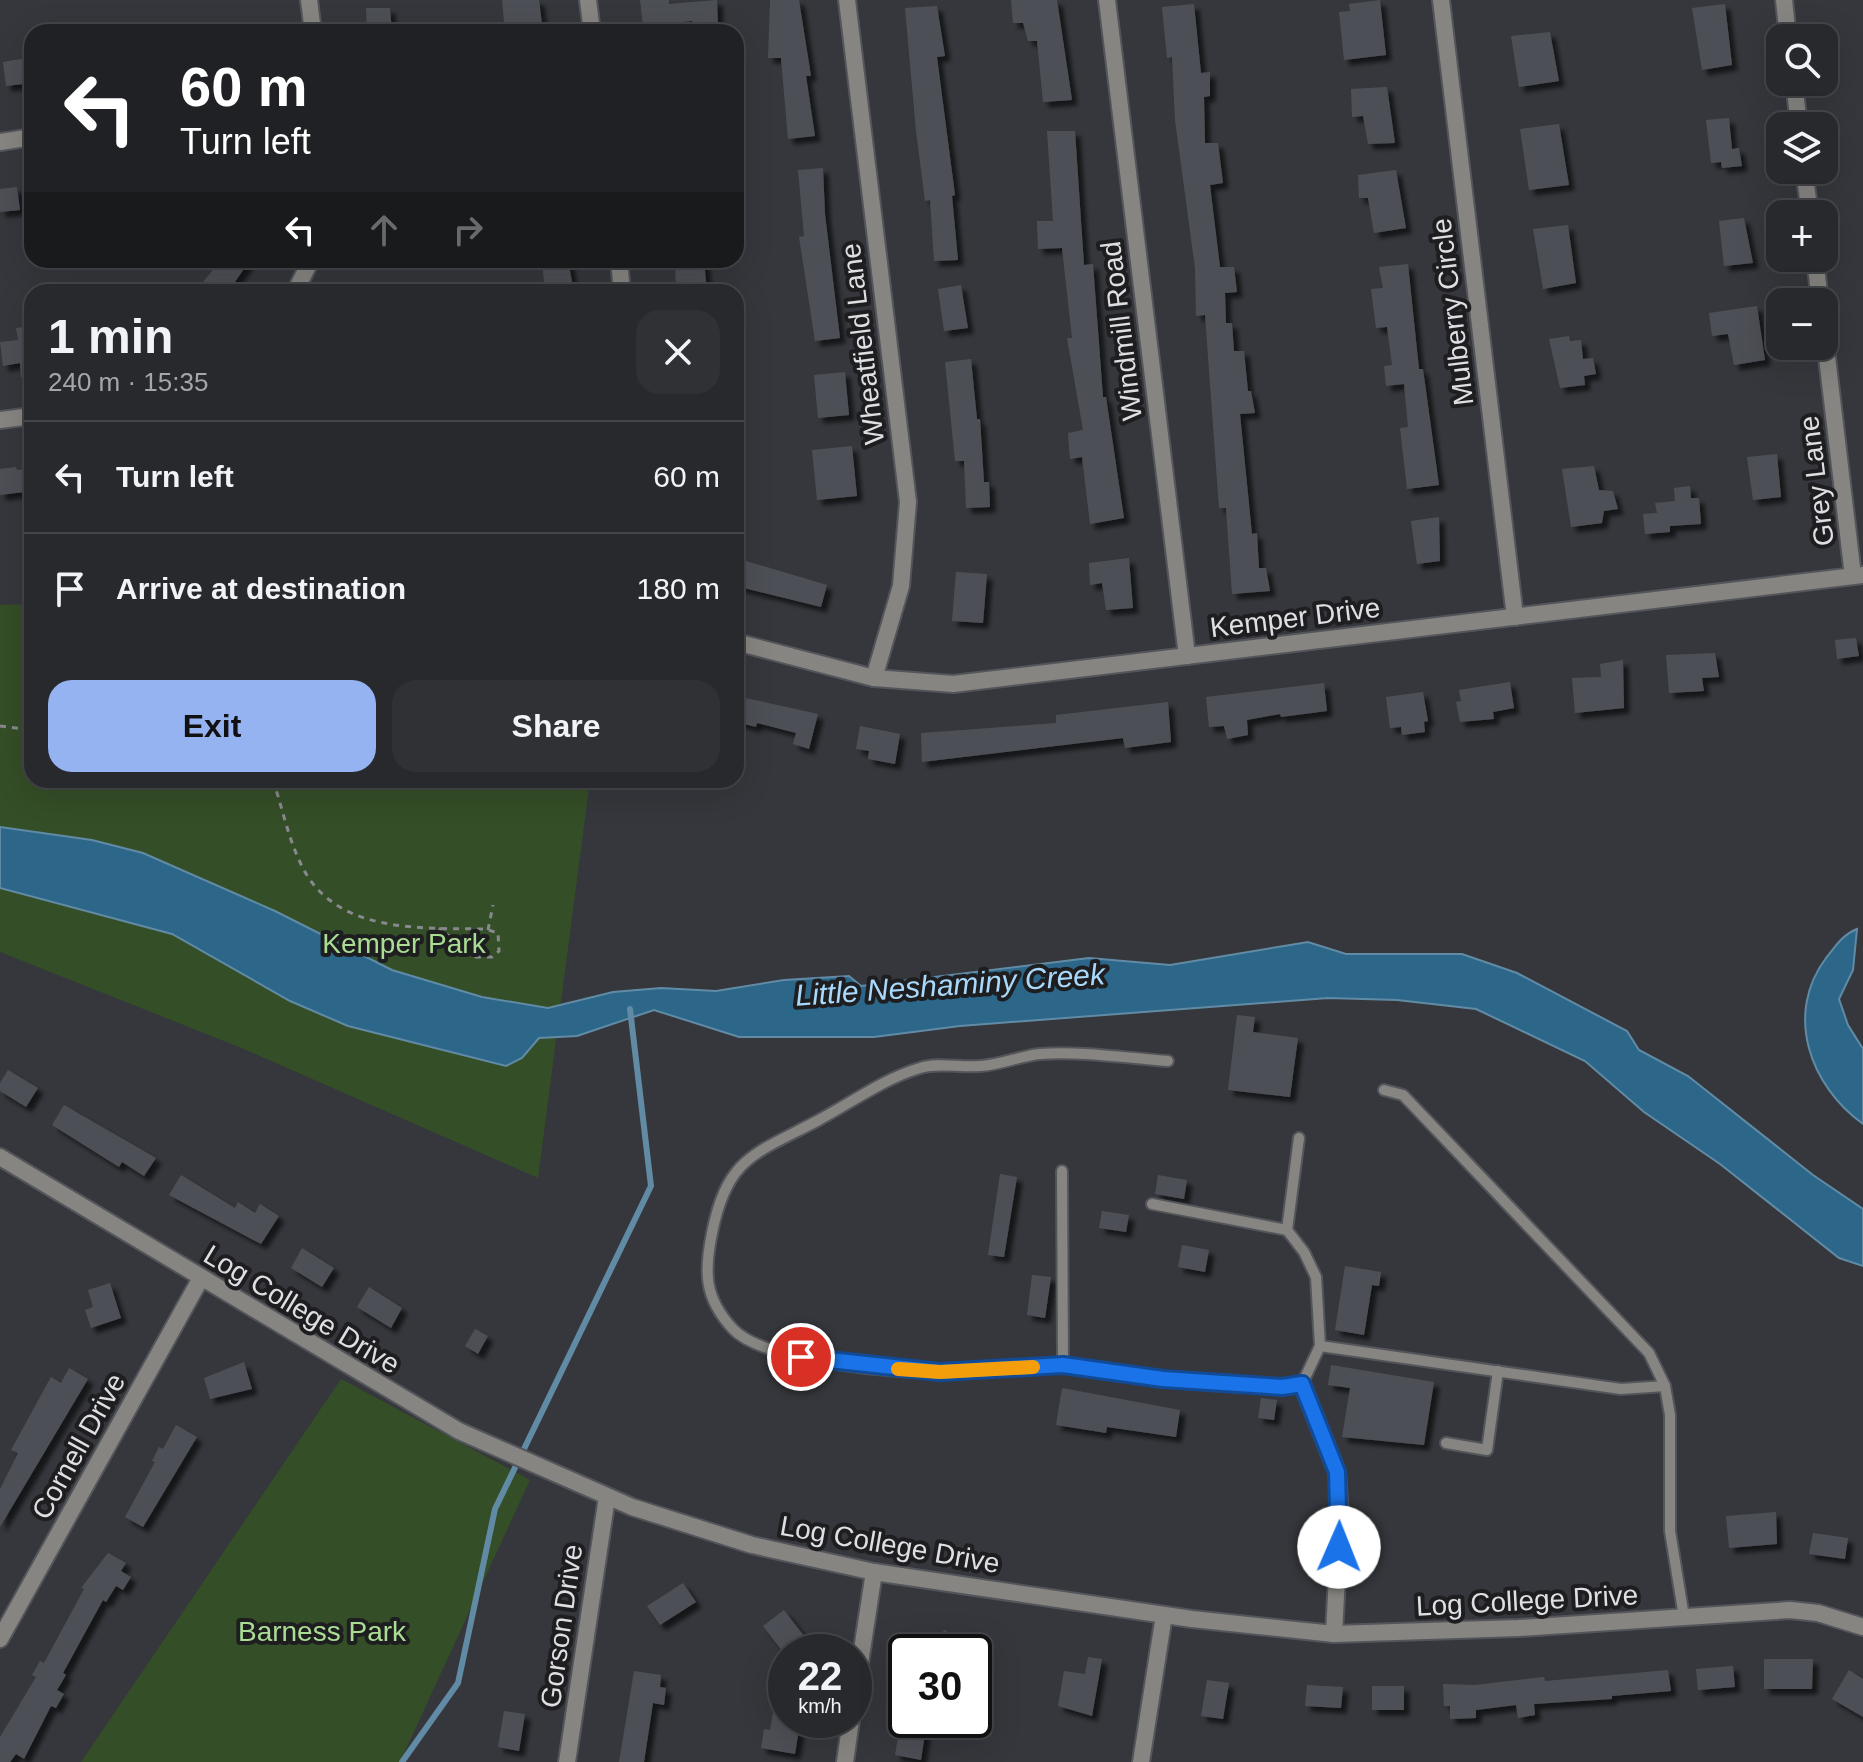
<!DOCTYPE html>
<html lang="en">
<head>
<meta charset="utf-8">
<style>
	:root { --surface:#28292d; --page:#303135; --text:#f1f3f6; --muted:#a5a6aa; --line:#444549; --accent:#95b2f1 }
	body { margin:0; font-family:Helvetica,sans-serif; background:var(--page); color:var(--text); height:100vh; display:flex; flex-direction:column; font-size:30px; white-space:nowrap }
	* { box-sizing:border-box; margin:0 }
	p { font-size:26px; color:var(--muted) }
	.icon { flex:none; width:44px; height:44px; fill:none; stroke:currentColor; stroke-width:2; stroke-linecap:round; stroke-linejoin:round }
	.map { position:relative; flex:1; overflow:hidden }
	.side { position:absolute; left:24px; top:284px; width:720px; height:504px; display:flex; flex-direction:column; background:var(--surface); border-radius:24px; box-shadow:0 8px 32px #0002,0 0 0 2px var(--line) }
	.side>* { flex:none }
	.guide { position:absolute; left:24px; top:24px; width:720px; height:244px; border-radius:24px; box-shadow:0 8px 32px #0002,0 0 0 2px var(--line); background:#202124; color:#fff; overflow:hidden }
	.fabs { position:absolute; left:1766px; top:24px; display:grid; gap:16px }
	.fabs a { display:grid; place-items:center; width:72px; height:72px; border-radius:16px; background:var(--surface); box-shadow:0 8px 32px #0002,0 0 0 2px var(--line); font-size:40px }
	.speed { position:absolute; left:768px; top:1634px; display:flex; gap:16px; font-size:40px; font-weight:700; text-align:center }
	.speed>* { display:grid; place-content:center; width:104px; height:104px; border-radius:50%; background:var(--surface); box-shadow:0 8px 32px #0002,0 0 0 2px var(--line); line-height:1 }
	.speed small { font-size:20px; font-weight:400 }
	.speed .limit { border:4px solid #111; border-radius:12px; background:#fff; color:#111 }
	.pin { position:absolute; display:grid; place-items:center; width:68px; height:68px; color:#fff; margin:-34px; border:4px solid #fff; border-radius:50%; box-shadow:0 2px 8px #0007 }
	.me { position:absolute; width:88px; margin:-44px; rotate:1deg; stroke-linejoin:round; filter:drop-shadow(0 0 6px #0008) }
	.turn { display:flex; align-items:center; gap:28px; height:168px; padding:0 24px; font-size:36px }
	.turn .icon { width:104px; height:104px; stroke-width:2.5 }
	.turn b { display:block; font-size:56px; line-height:68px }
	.lanes { display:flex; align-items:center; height:76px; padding:0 24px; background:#0003; justify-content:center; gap:40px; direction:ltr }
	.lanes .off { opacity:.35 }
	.round { display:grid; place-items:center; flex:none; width:84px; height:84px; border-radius:24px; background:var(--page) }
	.headline { display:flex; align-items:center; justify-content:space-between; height:136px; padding:0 24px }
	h1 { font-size:48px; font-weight:600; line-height:60px }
	.action { display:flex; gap:16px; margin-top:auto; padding:16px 24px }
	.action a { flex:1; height:92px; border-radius:24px; background:var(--accent); color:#111; font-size:32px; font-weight:600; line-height:92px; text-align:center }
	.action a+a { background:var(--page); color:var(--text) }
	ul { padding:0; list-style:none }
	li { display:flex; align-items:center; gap:24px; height:112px; padding:0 24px; border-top:2px solid var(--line) }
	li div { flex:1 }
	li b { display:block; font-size:30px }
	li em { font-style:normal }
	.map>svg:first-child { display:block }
	.green { fill:#344e27 }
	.water { fill:#2c678a; stroke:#618ba5; stroke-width:2 }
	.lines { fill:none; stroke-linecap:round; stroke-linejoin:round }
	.stream { stroke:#618ba5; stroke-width:6 }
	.building { fill:#4e5056; filter:url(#shadow) }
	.lane-casing { stroke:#53555a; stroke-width:14 }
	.street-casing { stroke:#53555a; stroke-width:20 }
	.path { stroke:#88898e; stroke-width:3; stroke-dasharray:6 6; stroke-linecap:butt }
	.lane { stroke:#868582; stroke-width:10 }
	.street { stroke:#868582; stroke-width:16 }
	.route-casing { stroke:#114b97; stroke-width:20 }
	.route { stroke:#1a73e8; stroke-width:14 }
	.slow { stroke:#f59e0b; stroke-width:14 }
	.labels { text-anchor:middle; stroke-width:8; stroke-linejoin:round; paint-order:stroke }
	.street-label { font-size:28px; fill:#dedfe3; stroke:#1e1e21 }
	.park-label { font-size:28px; fill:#aadd93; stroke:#1e1e21 }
	.water-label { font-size:30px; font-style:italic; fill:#a9d9fa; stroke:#1e1e21 }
</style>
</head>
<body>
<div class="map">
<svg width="1863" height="1762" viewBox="0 0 1863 1762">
	<defs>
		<filter id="shadow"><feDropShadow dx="5.5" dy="5.5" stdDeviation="2" flood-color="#0009"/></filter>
	</defs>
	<rect width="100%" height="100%" fill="#35373c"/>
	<!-- green -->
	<g class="green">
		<polygon points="32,604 32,780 590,780 538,1178 244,1049 0,952 0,605"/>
		<polygon points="341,1379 530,1480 400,1762 81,1762"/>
	</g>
	<!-- water -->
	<g class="water">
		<polygon points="0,827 92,840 143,853 275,911 392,970 482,997 548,1008 613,992 661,988 716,991 784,980 849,976 861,986 1089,958 1170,965 1308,942 1346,954 1462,954 1517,973 1627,1031 1639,1050 1688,1076 1813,1175 1863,1209 1863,1266 1839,1258 1720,1164 1644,1112 1585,1061 1476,1009 1397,1000 1328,998 960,1026 874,1037 739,1037 654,1010 577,1036 539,1038 522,1058 506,1066 348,1026 290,1001 172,934 0,888"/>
		<path d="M1857,929l-4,41 -14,29 9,26 15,24v75c-53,-38 -79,-110 -37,-166 10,-12 16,-23 31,-29z"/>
	</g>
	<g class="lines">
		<!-- stream -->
		<polyline class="stream" points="402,1762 458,1683 495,1509 651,1186 630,1009"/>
	</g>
	<!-- building -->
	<g class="building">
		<polygon points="502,0 539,0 543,32 505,32"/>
		<polygon points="640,0 669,0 669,4 717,0 718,25 694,31 692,21 643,26"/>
		<polygon points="770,0 799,0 811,76 806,76 815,136 788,139 781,58 768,58"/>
		<polygon points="1011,0 1057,0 1072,100 1043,102 1037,41 1028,41 1023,23 1013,23"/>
		<polygon points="1380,0 1386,55 1344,60 1339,12 1350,11 1349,4"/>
		<polygon points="1194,4 1201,73 1210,72 1210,96 1204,97 1205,143 1218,143 1223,183 1210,185 1220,267 1234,267 1237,292 1225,293 1226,323 1232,323 1234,351 1244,351 1248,391 1251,391 1255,413 1240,414 1252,534 1257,533 1259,568 1266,568 1270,591 1232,594 1226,508 1219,508 1205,315 1196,316 1195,268 1175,120 1172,57 1167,58 1162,7"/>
		<polygon points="1725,4 1732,65 1702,70 1692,8"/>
		<polygon points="937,6 945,56 937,57 955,195 952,196 958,260 934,261 930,200 925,201 916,131 905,8"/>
		<polygon points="366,8 390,8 392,32 367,32"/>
		<polygon points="1550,32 1559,81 1519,87 1511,36"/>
		<polygon points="32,57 32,83 6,86 3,62"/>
		<polygon points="1387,87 1395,143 1368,144 1363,116 1352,117 1351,89"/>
		<polygon points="1729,118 1732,149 1739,148 1742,166 1722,168 1721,162 1711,163 1706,120"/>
		<polygon points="1559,124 1569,185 1529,190 1520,129"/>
		<polygon points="1047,131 1075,131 1084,265 1093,264 1103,397 1106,397 1124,518 1090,524 1082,457 1070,459 1068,433 1083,430 1067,338 1072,338 1062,248 1038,249 1037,221 1053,221"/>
		<polygon points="823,168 825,214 840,338 815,341 799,237 804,236 798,170"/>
		<polygon points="1396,170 1406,228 1374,233 1368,198 1359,198 1358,175"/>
		<polygon points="17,187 20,210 0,212 0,189"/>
		<polygon points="1744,218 1753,263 1724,266 1719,221"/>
		<polygon points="1568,225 1576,283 1543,289 1533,229"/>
		<polygon points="221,260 250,260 228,292 216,292 203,282"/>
		<polygon points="542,260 568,260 574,292 545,292"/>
		<polygon points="675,260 704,260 707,292 676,292"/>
		<polygon points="1408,264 1419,369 1423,369 1439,485 1407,489 1400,428 1408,427 1404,384 1386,386 1384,366 1392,365 1387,327 1376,328 1371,289 1383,288 1379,267"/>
		<polygon points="961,285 968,328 944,331 938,289"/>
		<polygon points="1757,306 1765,360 1734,365 1728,334 1712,336 1709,313"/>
		<polygon points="32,326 32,377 21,377 20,363 3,366 0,342 18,340 16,328"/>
		<polygon points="1569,336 1570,341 1581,340 1583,359 1593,358 1596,374 1584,376 1585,385 1560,388 1549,339"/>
		<polygon points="971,359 977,419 980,419 984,482 989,482 990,507 966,508 964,461 955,461 945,362"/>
		<polygon points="845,372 849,415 818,418 814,375"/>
		<polygon points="852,446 857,496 817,500 812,450"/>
		<polygon points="1777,454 1781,497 1753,500 1747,457"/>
		<polygon points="1594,466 1599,490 1613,491 1618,509 1604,511 1602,523 1571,527 1562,469"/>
		<polygon points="16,467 17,470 32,468 32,491 0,495 0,469"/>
		<polygon points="1690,486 1691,498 1699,498 1701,524 1670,526 1670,532 1645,534 1643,514 1657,513 1655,503 1675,501 1674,488"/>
		<polygon points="1439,517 1440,561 1417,564 1411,521"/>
		<polygon points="736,558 827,585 821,607 736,586"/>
		<polygon points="1129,558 1133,608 1106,610 1102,583 1090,585 1089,563"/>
		<polygon points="956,572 987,574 983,623 952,621"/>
		<polygon points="1856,638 1859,656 1837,659 1835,640"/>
		<polygon points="1715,653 1719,677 1702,678 1704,691 1669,693 1666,655"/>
		<polygon points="1623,660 1624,708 1575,713 1572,678 1601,677 1600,664"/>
		<polygon points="1510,682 1514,708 1493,712 1494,719 1460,722 1456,702 1461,701 1459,690"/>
		<polygon points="1324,683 1327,711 1281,717 1280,714 1247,720 1248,735 1227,739 1224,726 1209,727 1206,697"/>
		<polygon points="1423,692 1428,721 1424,722 1425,732 1402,735 1401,727 1390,728 1386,697"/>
		<polygon points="736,696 818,714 809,749 793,744 796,733 757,723 756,727 736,722"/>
		<polygon points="1168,702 1171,742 1125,748 1123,738 922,762 921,733 1056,723 1056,715"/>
		<polygon points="860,726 900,734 895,764 868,759 869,751 856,749"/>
		<polygon points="1237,1015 1255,1017 1253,1032 1298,1038 1290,1097 1228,1090"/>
		<polygon points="8,1070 38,1088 26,1107 0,1091 0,1083"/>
		<polygon points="64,1105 156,1158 144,1176 122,1162 119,1167 52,1125"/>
		<polygon points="1000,1174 1017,1177 1004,1257 988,1255"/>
		<polygon points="181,1175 235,1208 238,1202 255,1213 260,1204 279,1216 261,1244 169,1195"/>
		<polygon points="1158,1175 1187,1180 1184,1199 1155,1194"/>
		<polygon points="1102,1211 1129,1215 1126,1232 1099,1228"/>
		<polygon points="1182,1245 1209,1250 1205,1272 1178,1267"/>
		<polygon points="302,1248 334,1268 322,1287 291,1268"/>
		<polygon points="1345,1266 1381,1272 1379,1286 1372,1285 1364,1335 1335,1330"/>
		<polygon points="1032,1275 1051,1277 1045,1318 1027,1315"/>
		<polygon points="110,1283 121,1318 91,1328 85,1310 93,1307 88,1290"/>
		<polygon points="369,1287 402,1308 391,1328 357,1307"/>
		<polygon points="475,1329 488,1336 478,1354 465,1346"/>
		<polygon points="244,1362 252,1389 210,1399 204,1378"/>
		<polygon points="1331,1365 1434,1382 1424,1445 1342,1437 1350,1388 1328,1385"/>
		<polygon points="69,1368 88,1379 0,1527 0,1489 18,1453 11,1450 51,1377 61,1383"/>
		<polygon points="1062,1388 1180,1410 1176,1437 1107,1427 1106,1433 1056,1425"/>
		<polygon points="1261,1398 1277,1400 1274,1420 1258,1418"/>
		<polygon points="176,1425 197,1437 143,1527 125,1517 155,1462 152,1461 159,1447 163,1449"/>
		<polygon points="1776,1512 1777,1544 1729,1548 1726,1516"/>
		<polygon points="1813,1533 1848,1538 1845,1559 1809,1554"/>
		<polygon points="108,1553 126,1563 121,1571 131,1577 123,1590 116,1586 106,1602 103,1600 63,1673 66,1675 57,1690 64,1694 56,1708 51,1706 24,1759 16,1754 10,1762 0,1762 0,1737 36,1677 32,1675 40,1661 44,1663 84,1589 81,1588"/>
		<polygon points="683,1583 696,1602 660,1625 647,1606"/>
		<polygon points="784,1610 811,1645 802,1652 783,1652 763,1626"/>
		<polygon points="945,1630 962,1652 917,1652"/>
		<polygon points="1088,1657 1102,1659 1092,1716 1058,1706 1064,1671 1085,1674"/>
		<polygon points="1764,1659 1813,1659 1812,1689 1764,1689"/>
		<polygon points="1733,1666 1735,1687 1698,1690 1696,1669"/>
		<polygon points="1668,1670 1671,1691 1612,1696 1612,1699 1534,1704 1535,1715 1518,1718 1516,1705 1476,1710 1476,1718 1450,1719 1450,1706 1444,1706 1443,1684 1475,1685 1544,1677 1545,1681"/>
		<polygon points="1849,1670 1863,1679 1863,1717 1832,1699"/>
		<polygon points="634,1671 661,1675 660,1687 666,1688 664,1705 653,1703 644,1762 619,1762"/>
		<polygon points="1207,1680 1229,1683 1223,1719 1201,1716"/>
		<polygon points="778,1683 786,1683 786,1720 796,1720 795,1728 799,1729 795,1754 761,1748 764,1729 770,1730"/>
		<polygon points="1307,1685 1343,1687 1341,1708 1305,1706"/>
		<rect x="1372" y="1686" width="32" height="24"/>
		<polygon points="504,1711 525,1714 519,1751 498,1747"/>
		<polygon points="901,1720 927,1720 921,1760 895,1755"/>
	</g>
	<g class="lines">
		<!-- lane casing -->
		<g class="lane-casing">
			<g id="lane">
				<path d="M1168,1061c-42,-3 -86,-10 -128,-7 -20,2 -40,11 -60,12 -19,2 -42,-4 -60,2 -37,11 -69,35 -103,53 -63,33 -90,37 -105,112 -8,39 -8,65 21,96 31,33 166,45 211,43 40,-2 83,-10 122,-6 77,7 159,29 236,18l18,-38 -4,-69 -12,-25 -17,-22 12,-92"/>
				<polyline points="1384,1090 1403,1095 1649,1353 1665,1386 1670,1415 1670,1531 1684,1617"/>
				<polyline points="1062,1171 1063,1365"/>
				<polyline points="1152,1204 1287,1230"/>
				<polyline points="1320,1346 1621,1389 1665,1386"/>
				<polyline points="1446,1443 1487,1450 1498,1371"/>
			</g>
		</g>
		<!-- street casing -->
		<g class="street-casing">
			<g id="street">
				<polyline points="309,0 313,32"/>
				<polyline points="588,0 592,32"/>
				<polyline points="847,0 908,502 901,586 874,678"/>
				<polyline points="1107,0 1187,656"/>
				<polyline points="1441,0 1515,617"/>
				<polyline points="1784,0 1788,38"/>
				<polyline points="1794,82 1799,126"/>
				<polyline points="0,142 32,137"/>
				<polyline points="1804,170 1810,214"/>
				<polyline points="1815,258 1820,302"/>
				<polyline points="619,260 622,292"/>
				<polyline points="295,292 311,260"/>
				<polyline points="1824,332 1853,576"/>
				<polyline points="0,420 32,416"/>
				<polyline points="736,642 874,678 953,684 1863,575"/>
				<polyline points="0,1157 459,1431 632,1507 752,1545 874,1572 1192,1619 1334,1634 1519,1628 1790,1610 1818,1613 1863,1627"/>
				<polyline points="1302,1384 1337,1472 1340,1518 1334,1634"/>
				<polyline points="0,1639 201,1278"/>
				<polyline points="854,1702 874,1572"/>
				<polyline points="567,1762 607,1497"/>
				<polyline points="845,1762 851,1720"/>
				<polyline points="1141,1762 1164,1615"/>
			</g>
		</g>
		<!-- path -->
		<g class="path">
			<polyline points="0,726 32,730"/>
			<path d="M273,780c9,27 15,57 27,82 32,72 119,66 185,67l13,4 1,18 -7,6h-16l-37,-29"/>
			<polyline points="488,930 493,905"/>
		</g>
		<!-- lane -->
		<use href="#lane" class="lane"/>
		<!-- street -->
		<use href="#street" class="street"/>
	</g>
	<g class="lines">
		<!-- route casing -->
		<g class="route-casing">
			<polyline id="route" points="801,1357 940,1372 1063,1365 1163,1379 1282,1387 1302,1384 1337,1472 1339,1547"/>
		</g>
		<!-- route -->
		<use href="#route" class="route"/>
		<!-- slow -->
		<polyline class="slow" points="898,1369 940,1372 1033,1367"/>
	</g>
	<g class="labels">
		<!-- street labels -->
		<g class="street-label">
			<text transform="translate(1452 312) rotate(-97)" y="10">Mulberry Circle</text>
			<text transform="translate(1121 331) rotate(-97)" y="10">Windmill Road</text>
			<text transform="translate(862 344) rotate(-97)" y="10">Wheatfield Lane</text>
			<text transform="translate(1816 481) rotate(-97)" y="10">Grey Lane</text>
			<text transform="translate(1295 617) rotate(-7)" y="10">Kemper Drive</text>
			<text transform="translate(302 1309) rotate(31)" y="10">Log College Drive</text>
			<text transform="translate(78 1446) rotate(-61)" y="10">Cornell Drive</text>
			<text transform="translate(890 1544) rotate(10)" y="10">Log College Drive</text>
			<text transform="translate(1527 1600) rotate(-3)" y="10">Log College Drive</text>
			<text transform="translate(561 1626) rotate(-82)" y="10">Gorson Drive</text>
		</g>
		<!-- park labels -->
		<g class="park-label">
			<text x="404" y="953">Kemper Park</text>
			<text x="322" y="1641">Barness Park</text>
		</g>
		<!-- water labels -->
		<g class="water-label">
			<text transform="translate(950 985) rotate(-4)" y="10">Little Neshaminy Creek</text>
		</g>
	</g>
</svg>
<div class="fabs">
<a><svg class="icon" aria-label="search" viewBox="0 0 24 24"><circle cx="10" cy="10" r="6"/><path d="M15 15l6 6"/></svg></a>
<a><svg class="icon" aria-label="layers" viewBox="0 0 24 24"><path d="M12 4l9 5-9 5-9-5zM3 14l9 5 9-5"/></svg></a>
<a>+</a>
<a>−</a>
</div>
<div class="speed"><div>22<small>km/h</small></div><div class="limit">30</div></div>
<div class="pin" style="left:801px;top:1357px;background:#d93025"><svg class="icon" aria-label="arrive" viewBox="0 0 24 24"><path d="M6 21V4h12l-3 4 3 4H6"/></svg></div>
<svg class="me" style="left:1339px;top:1547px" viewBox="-20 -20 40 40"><circle r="19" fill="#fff"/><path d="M0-13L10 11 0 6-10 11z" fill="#1a73e8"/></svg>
<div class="guide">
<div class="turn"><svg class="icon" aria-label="left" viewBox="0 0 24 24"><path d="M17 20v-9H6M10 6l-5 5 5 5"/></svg><div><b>60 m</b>Turn left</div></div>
<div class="lanes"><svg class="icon" aria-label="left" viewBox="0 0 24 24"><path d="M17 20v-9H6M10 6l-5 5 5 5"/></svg><svg class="icon off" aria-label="ahead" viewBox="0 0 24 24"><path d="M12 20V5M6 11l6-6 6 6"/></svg><svg class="icon off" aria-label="right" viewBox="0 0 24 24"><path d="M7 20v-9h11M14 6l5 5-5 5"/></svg></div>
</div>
<section class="side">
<div class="headline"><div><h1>1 min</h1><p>240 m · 15:35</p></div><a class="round"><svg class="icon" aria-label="close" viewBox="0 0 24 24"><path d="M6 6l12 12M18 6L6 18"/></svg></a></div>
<ul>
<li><svg class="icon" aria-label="left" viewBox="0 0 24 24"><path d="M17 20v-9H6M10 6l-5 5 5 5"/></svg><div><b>Turn left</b></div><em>60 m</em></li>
<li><svg class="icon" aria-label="arrive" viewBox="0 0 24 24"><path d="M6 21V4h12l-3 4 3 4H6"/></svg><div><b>Arrive at destination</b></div><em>180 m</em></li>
</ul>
<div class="action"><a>Exit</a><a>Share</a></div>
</section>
</div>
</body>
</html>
